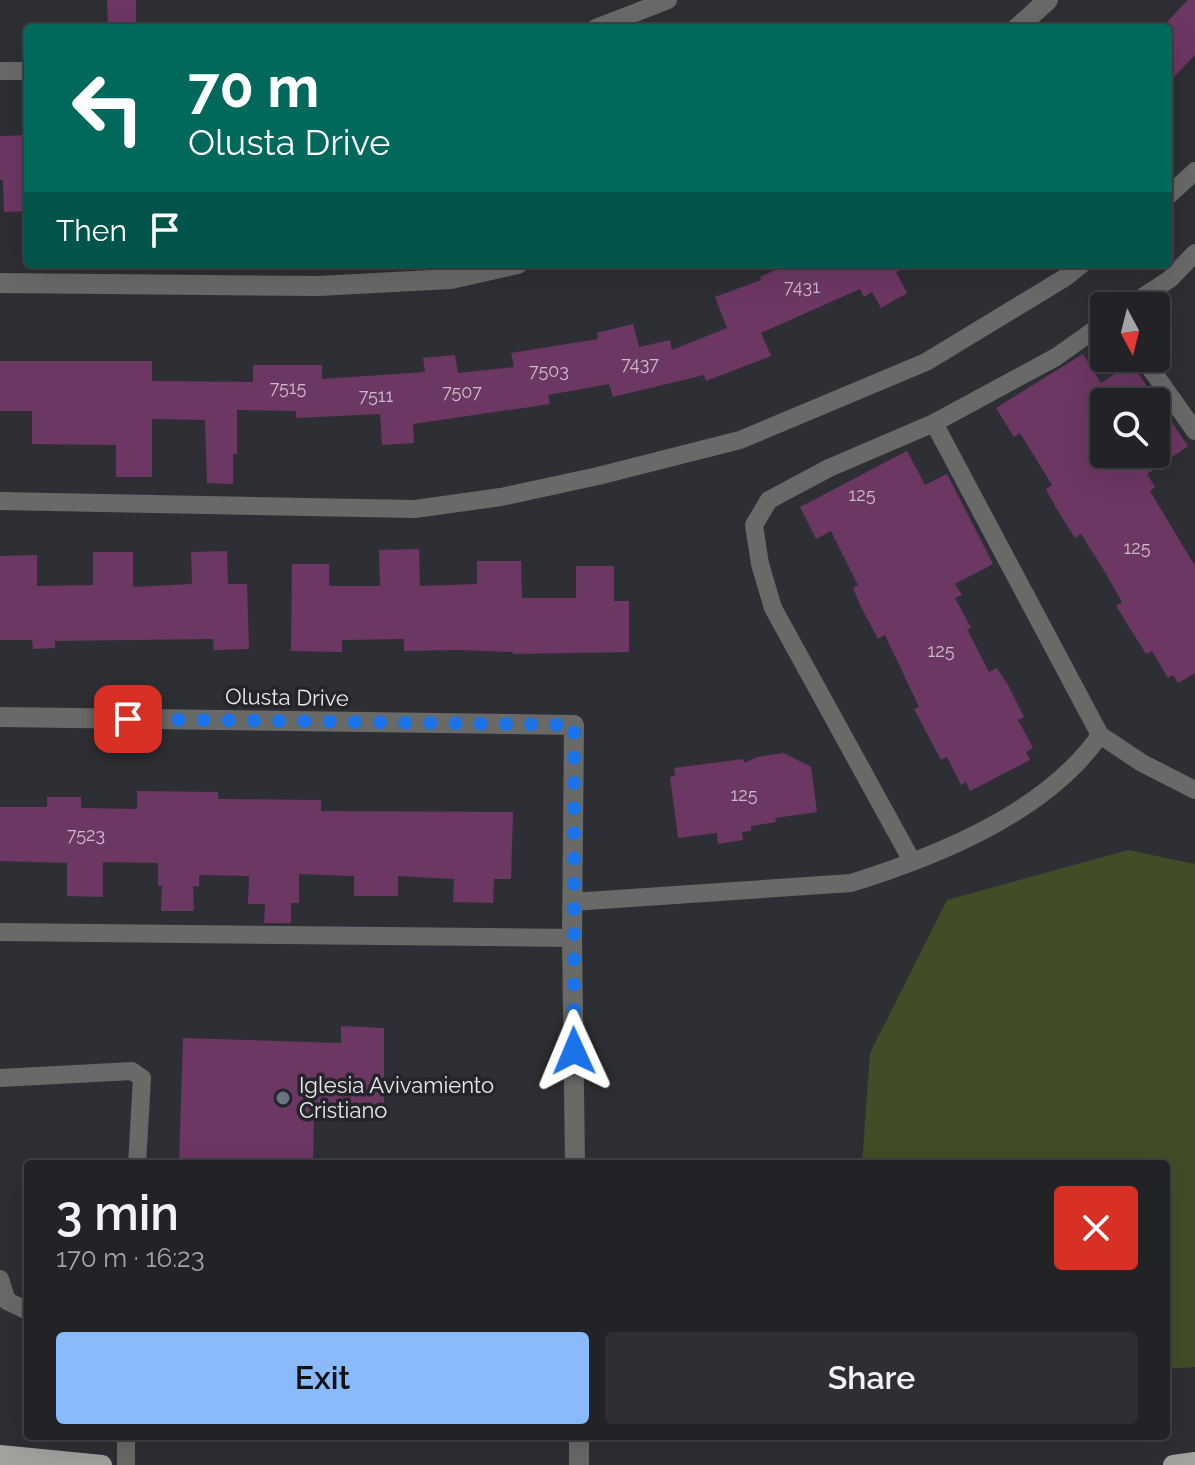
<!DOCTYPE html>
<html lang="en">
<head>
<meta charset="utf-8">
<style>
	:root { --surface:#222327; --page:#2e2f33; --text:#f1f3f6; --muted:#a2a4a7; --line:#3f4044; --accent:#8abafc }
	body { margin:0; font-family:Raleway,sans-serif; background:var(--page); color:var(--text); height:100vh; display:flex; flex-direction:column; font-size:30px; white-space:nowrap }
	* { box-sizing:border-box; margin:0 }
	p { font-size:26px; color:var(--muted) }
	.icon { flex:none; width:44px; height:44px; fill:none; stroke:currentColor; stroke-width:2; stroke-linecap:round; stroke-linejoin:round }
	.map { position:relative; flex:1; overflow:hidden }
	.panel { position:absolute; left:24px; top:1160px; width:1146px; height:280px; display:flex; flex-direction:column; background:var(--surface); border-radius:8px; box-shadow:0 8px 32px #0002,0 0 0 2px var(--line) }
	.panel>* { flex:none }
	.banner { position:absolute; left:24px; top:24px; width:1148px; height:244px; border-radius:8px; box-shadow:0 8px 32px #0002,0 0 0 2px var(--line); background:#00695c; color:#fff; overflow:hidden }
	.needle { width:52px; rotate:173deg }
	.buttons { position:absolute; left:1090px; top:292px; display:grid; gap:16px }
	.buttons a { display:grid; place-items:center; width:80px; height:80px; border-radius:8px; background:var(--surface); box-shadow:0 8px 32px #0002,0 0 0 2px var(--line); font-size:40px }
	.pin { position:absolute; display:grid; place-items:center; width:68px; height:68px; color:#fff; margin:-34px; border-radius:16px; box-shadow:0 4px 12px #0006 }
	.me { position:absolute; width:88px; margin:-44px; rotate:359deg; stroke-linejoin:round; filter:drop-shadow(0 0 6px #0008) }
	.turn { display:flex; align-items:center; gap:28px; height:168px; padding:0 32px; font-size:36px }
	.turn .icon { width:104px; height:104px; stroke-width:2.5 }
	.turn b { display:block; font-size:56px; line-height:68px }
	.then { display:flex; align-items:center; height:76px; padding:0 32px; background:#0003; gap:16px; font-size:30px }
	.round { display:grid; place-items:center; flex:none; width:84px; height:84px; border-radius:8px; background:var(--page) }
	.head { display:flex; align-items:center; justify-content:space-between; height:136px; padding:0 32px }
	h1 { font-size:48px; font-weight:600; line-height:60px }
	.primary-button { display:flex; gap:16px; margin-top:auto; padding:16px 32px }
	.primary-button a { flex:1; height:92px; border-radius:8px; background:var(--accent); color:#111; font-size:32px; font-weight:600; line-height:92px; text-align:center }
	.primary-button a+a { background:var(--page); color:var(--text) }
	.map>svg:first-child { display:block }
	.green { fill:#424d27 }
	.building { fill:#6d3764; fill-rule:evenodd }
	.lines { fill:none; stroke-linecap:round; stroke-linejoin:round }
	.service { stroke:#696a67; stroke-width:18 }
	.minor { stroke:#696a67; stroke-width:20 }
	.primary { stroke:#a1a39e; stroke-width:20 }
	.route { stroke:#1a73e8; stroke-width:14; stroke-dasharray:0 25.2 }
	.worship-dot { fill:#6b7280; stroke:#24252a; stroke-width:3 }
	.labels { text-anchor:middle; stroke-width:7; stroke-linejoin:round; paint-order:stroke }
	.number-label { font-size:18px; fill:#cabcca }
	.street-label { font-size:22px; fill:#e9e9ec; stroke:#24252a }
	.poi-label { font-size:22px; fill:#e9e9ec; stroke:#24252a; text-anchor:start }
</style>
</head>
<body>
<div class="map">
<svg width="1195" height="1465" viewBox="0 0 1195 1465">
	<rect width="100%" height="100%" fill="#2e2f34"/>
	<!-- green -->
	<polygon class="green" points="1128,850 1195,864 1195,1367 1166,1369 1166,1164 862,1164 870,1053 947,900"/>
	<!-- building -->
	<g class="building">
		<polygon points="107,0 136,0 136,28 108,28"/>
		<polygon points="1188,0 1195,0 1195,55 1168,83 1168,21"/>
		<polygon points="28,135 28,211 4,212 3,180 0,180 0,136"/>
		<polygon points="789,264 915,264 896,272 907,293 881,308 872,292 864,297 860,289 761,333 771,356 706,381 704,375 613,397 609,384 548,395 550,404 413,424 414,443 382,445 380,414 296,418 296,411 237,410 237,454 233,454 233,484 207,483 205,420 152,419 152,477 116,477 116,445 32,444 32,411 0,411 0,361 152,361 152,381 253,382 253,365 322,365 322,379 425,372 423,358 455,355 458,373 514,367 511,353 598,339 597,333 633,324 639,347 670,340 672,350 727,328 715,297 761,280 760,277"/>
		<path d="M1083,354l18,29 30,-20 57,83 -41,28 8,13 -5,4 45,75v107l-17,10 -5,-8 -5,3 -16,-27 -6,3 -30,-48 6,-4 -17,-30 -24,-38 -6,4 -20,-32 -9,-17 6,-4 -32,-52 -6,4 -18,-29zM1104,402h52v52h-52z"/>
		<polygon points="907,451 925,485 947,474 993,564 955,584 962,595 955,598 971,628 967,629 989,672 997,668 1008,685 1024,717 1018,720 1033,748 1026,752 1030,760 970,791 966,782 961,785 947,757 941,760 914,709 919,707 885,635 878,639 860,605 853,588 858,585 831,531 816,539 800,507"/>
		<polygon points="419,549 420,586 477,584 477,561 521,561 522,598 576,598 576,566 614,566 614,601 629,601 629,652 513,654 513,652 459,650 404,651 404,639 342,640 342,652 291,651 292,564 329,564 329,586 380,586 379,550"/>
		<polygon points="227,551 228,584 247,584 249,649 214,650 213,639 55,641 55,648 33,649 32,640 0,640 0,556 37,555 37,586 93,585 93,552 133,552 133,587 192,584 191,552"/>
		<polygon points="784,753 811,767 817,812 775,818 776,822 751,826 751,831 742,832 743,840 718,844 717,833 678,838 670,777 675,776 674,768 743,759 745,763 757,757"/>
		<polygon points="137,791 218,792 218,799 321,800 321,811 513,812 511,879 494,879 493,903 453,902 454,879 398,876 398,896 354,896 354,876 299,874 299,903 291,903 291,923 264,923 265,904 248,904 249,876 199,875 199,887 193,886 194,911 161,911 162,886 158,886 158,863 103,862 103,897 67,896 67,863 0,861 0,807 47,807 47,797 81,797 81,808 137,809"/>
		<polygon points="341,1026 384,1028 384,1117 314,1114 313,1164 179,1164 183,1038 341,1043"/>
	</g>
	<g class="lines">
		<!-- service -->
		<g class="service">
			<polyline points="596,28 668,0"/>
			<polyline points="0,71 28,71"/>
			<polyline points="1168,196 1195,171"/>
			<polyline points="1129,306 1170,279 1195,253"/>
			<polyline points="1143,358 1195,431"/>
			<polyline points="934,423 1100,735 1142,763 1195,790"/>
			<polyline points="0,501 415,509 501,497 598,476 740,440 926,362 1066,277 1082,264"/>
			<polyline points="912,861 773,608 760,564 754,525 769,500 829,468 934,423 1056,357 1104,323"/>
			<path d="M572,902l279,-19c87,-27 196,-71 249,-148"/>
			<polyline points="0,932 572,938"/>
			<polyline points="0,1078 132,1071 142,1078 137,1164"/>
			<polyline points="0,1279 7,1301 28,1311"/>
			<polyline points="126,1465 126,1436"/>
		</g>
		<!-- minor -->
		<g class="minor">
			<polyline points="1017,28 1048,0"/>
			<polyline points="0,283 318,286 451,279 518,264"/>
			<polyline points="0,717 574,725 572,938 575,1164"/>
			<polyline points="579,1436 579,1465"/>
		</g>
		<!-- primary -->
		<g class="primary">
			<polyline points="0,1455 102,1465"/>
			<polyline points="1173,1465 1195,1462"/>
		</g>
	</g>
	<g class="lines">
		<!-- route -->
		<polyline class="route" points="128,719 574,725 574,1051"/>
	</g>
	<!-- markers -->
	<circle class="worship-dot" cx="283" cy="1098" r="8"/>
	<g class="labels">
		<!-- number labels -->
		<g class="number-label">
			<text x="802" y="293">7431</text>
			<text x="640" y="370">7437</text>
			<text x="549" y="377">7503</text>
			<text x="288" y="394">7515</text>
			<text x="462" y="398">7507</text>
			<text x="376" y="402">7511</text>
			<text x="862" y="501">125</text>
			<text x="1137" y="554">125</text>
			<text x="941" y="657">125</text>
			<text x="744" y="801">125</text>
			<text x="86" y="841">7523</text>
		</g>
		<!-- street labels -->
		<g class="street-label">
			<text transform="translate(287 697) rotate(1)" y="8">Olusta Drive</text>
		</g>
		<!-- poi labels -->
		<g class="poi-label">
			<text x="299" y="1093">Iglesia Avivamiento<tspan x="299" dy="25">Cristiano</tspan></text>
		</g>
	</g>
</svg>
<div class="buttons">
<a><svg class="needle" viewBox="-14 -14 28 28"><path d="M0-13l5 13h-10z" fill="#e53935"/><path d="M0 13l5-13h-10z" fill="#a2a4a7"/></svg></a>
<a><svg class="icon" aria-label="search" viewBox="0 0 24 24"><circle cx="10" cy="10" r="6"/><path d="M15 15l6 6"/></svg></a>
</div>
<div class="pin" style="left:128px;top:719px;background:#d93025"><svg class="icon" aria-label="arrive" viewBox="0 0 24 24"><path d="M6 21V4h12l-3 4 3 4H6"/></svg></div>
<svg class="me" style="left:574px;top:1051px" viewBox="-20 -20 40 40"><path d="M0-17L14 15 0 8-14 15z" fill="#1a73e8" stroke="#fff" stroke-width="4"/></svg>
<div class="banner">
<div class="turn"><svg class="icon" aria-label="left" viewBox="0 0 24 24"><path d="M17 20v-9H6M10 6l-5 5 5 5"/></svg><div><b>70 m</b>Olusta Drive</div></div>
<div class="then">Then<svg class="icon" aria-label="arrive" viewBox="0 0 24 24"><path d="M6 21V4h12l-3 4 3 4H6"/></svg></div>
</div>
<section class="panel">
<div class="head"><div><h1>3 min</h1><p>170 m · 16:23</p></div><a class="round" style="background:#d93025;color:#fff"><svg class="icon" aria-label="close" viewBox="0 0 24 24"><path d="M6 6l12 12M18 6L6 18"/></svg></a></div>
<div class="primary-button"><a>Exit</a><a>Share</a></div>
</section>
</div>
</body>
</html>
